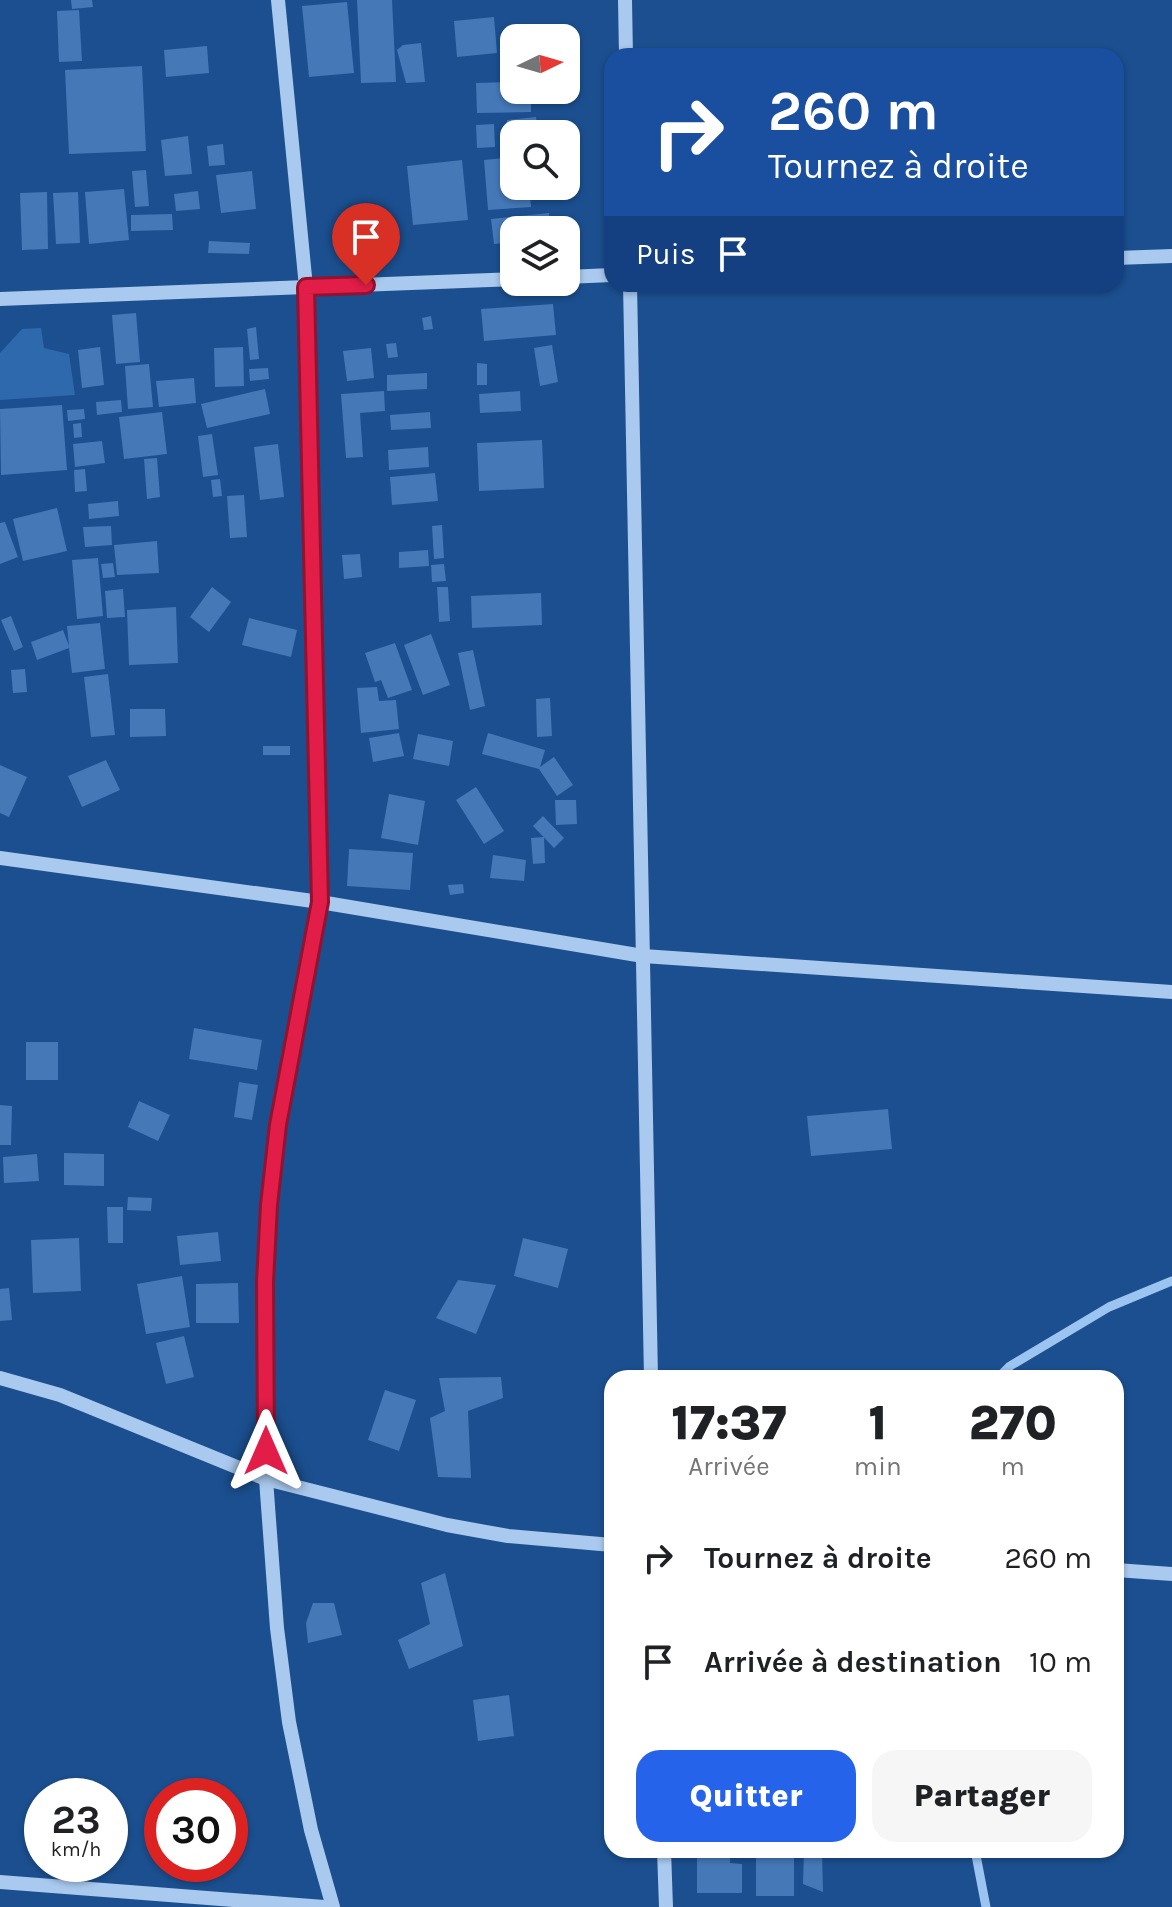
<!DOCTYPE html>
<html lang="fr">
<head>
<meta charset="utf-8">
<style>
	:root { --surface:#fff; --page:#f6f6f6; --text:#202124; --muted:#757577; --accent:#2563eb }
	body { margin:0; font-family:Karla,sans-serif; background:var(--page); color:var(--text); height:100vh; display:flex; flex-direction:column; font-size:30px; white-space:nowrap }
	* { box-sizing:border-box; margin:0 }
	p { font-size:26px; color:var(--muted) }
	.icon { flex:none; width:44px; height:44px; fill:none; stroke:currentColor; stroke-width:2; stroke-linecap:round; stroke-linejoin:round }
	.map { position:relative; flex:1; overflow:hidden }
	.side { position:absolute; left:604px; top:1370px; width:520px; height:488px; display:flex; flex-direction:column; background:var(--surface); border-radius:24px; box-shadow:0 2px 6px #0004 }
	.side>* { flex:none }
	.hud { position:absolute; left:604px; top:48px; width:520px; height:244px; border-radius:24px; box-shadow:0 2px 6px #0004; background:#1a4fa0; color:#fff; overflow:hidden }
	.needle { width:52px; rotate:85deg }
	.buttons { position:absolute; left:500px; top:24px; display:grid; gap:16px }
	.buttons a { display:grid; place-items:center; width:80px; height:80px; border-radius:16px; background:var(--surface); box-shadow:0 2px 6px #0004; font-size:40px }
	.speed { position:absolute; left:24px; top:1778px; display:flex; gap:16px; font-size:40px; font-weight:700; text-align:center }
	.speed>* { display:grid; place-content:center; width:104px; height:104px; border-radius:50%; background:var(--surface); box-shadow:0 2px 6px #0004; line-height:1 }
	.speed small { font-size:20px; font-weight:400 }
	.speed .limit { border:12px solid #d22; background:#fff; color:#111 }
	.pin { position:absolute; display:grid; place-items:center; width:68px; height:68px; color:#fff; margin:-82px -34px; border-radius:50% 50% 50% 0; rotate:-45deg; box-shadow:0 0 8px #0007 }
	.pin .icon { rotate:45deg }
	.me { position:absolute; width:88px; margin:-44px; rotate:0deg; stroke-linejoin:round; filter:drop-shadow(0 0 6px #0008) }
	.turn { display:flex; align-items:center; gap:28px; height:168px; padding:0 32px; font-size:36px }
	.turn .icon { width:104px; height:104px; stroke-width:2.5 }
	.turn b { display:block; font-size:56px; line-height:68px }
	.then { display:flex; align-items:center; height:76px; padding:0 32px; background:#0003; gap:16px; font-size:30px }
	.eta { display:flex; justify-content:space-evenly; align-items:center; height:136px; text-align:center }
	.eta b { font-size:48px; font-weight:800; line-height:56px }
	.cta { display:flex; gap:16px; margin-top:auto; padding:16px 32px }
	.cta a { flex:1; height:92px; border-radius:24px; background:var(--accent); color:#fff; font-size:32px; font-weight:800; line-height:92px; text-align:center }
	.cta a+a { background:var(--page); color:var(--text) }
	ul { padding:0; list-style:none }
	li { display:flex; align-items:center; gap:24px; height:104px; padding:0 32px }
	li div { flex:1 }
	li b { display:block; font-size:30px }
	li em { font-style:normal }
	.map>svg:first-child { display:block }
	.green { fill:#2e69ad }
	.lines { fill:none; stroke-linecap:round; stroke-linejoin:round }
	.stream { stroke:#9cc4f0; stroke-width:9 }
	.building { fill:#4478b7 }
	.minor { stroke:#a9c9ee; stroke-width:14 }
	.route-casing { stroke:#92132f; stroke-width:20 }
	.route { stroke:#e11d48; stroke-width:14 }
</style>
</head>
<body>
<div class="map">
<svg width="1172" height="1907" viewBox="0 0 1172 1907">
	<rect width="100%" height="100%" fill="#1b4f8f"/>
	<!-- green -->
	<polygon class="green" points="41,328 44,348 69,354 75,395 0,400 0,353 22,329"/>
	<g class="lines">
		<!-- stream -->
		<g class="stream">
			<polyline points="998,1378 1010,1366 1109,1307 1172,1281"/>
			<polyline points="975,1850 986,1907"/>
		</g>
	</g>
	<!-- building -->
	<g class="building">
		<polygon points="71,0 92,0 93,7 72,9"/>
		<polygon points="357,0 392,0 396,82 361,83"/>
		<polygon points="347,2 354,73 309,77 302,6"/>
		<polygon points="79,10 82,61 59,62 57,11"/>
		<polygon points="494,17 497,53 457,57 454,21"/>
		<polygon points="421,43 425,82 406,83 397,50 403,45"/>
		<polygon points="207,46 209,73 166,77 164,50"/>
		<polygon points="142,66 146,151 69,154 65,70"/>
		<polygon points="514,82 514,90 531,90 531,112 477,113 476,83"/>
		<polygon points="536,117 538,134 514,134 514,145 510,145 507,120"/>
		<polygon points="494,124 495,147 477,148 476,125"/>
		<polygon points="188,136 192,174 165,176 161,140"/>
		<polygon points="223,144 225,165 209,166 207,146"/>
		<polygon points="514,157 514,186 529,186 531,207 488,210 484,160"/>
		<polygon points="462,160 468,220 413,225 407,166"/>
		<polygon points="146,170 149,206 135,207 132,171"/>
		<polygon points="252,171 256,209 221,213 216,175"/>
		<polygon points="124,189 129,240 89,244 85,192"/>
		<polygon points="198,191 200,209 176,211 174,194"/>
		<polygon points="47,192 48,249 22,250 20,193"/>
		<polygon points="78,192 80,243 56,244 53,193"/>
		<polygon points="549,213 551,230 514,230 514,242 494,244 491,219"/>
		<polygon points="172,214 173,230 131,231 131,215"/>
		<polygon points="209,241 250,243 249,254 208,253"/>
		<polygon points="553,304 556,335 484,341 481,309"/>
		<polygon points="136,313 140,362 116,364 112,315"/>
		<polygon points="431,316 433,329 424,330 422,318"/>
		<polygon points="256,327 259,359 250,360 247,329"/>
		<polygon points="396,343 398,357 388,358 386,344"/>
		<polygon points="552,345 558,382 540,386 534,348"/>
		<polygon points="100,347 104,385 82,388 78,350"/>
		<polygon points="243,347 244,386 215,387 214,348"/>
		<polygon points="371,348 374,378 347,381 343,351"/>
		<polygon points="477,363 487,364 487,385 477,385"/>
		<polygon points="149,364 153,407 128,409 125,366"/>
		<polygon points="268,368 269,379 250,381 249,369"/>
		<polygon points="427,373 427,389 387,391 387,375"/>
		<polygon points="194,378 196,403 159,407 156,381"/>
		<polygon points="265,389 270,414 207,428 201,404"/>
		<polygon points="384,391 385,411 360,413 363,457 346,458 341,394"/>
		<polygon points="520,391 521,411 480,413 479,394"/>
		<polygon points="121,400 122,412 97,415 96,402"/>
		<polygon points="62,405 67,470 1,475 0,409"/>
		<polygon points="84,409 85,419 68,421 67,410"/>
		<polygon points="162,412 167,454 124,459 119,417"/>
		<polygon points="430,412 431,428 391,430 390,415"/>
		<polygon points="81,423 82,437 74,438 73,424"/>
		<polygon points="212,434 218,475 203,477 198,436"/>
		<polygon points="542,440 544,488 479,491 477,443"/>
		<polygon points="102,441 105,463 75,467 73,444"/>
		<polygon points="278,444 284,497 260,500 254,447"/>
		<polygon points="428,447 429,467 389,470 388,450"/>
		<polygon points="157,458 160,497 147,499 144,459"/>
		<polygon points="85,469 87,491 75,492 74,470"/>
		<polygon points="435,473 438,501 392,505 390,477"/>
		<polygon points="220,479 222,496 213,497 211,480"/>
		<polygon points="244,495 247,537 230,538 227,496"/>
		<polygon points="118,501 119,516 89,519 88,504"/>
		<polygon points="57,508 67,551 23,561 13,519"/>
		<polygon points="5,522 18,557 0,564 0,523"/>
		<polygon points="442,525 444,558 434,559 432,526"/>
		<polygon points="111,526 112,545 85,547 83,527"/>
		<polygon points="157,541 159,573 117,575 114,545"/>
		<polygon points="428,550 429,566 399,568 399,552"/>
		<polygon points="360,554 362,577 344,579 342,555"/>
		<polygon points="98,558 103,616 77,619 72,560"/>
		<polygon points="113,563 115,577 103,578 101,564"/>
		<polygon points="444,564 446,581 432,582 431,565"/>
		<polygon points="212,587 231,602 209,632 190,617"/>
		<polygon points="437,587 448,587 450,621 439,622"/>
		<polygon points="123,589 125,617 107,618 105,591"/>
		<polygon points="541,593 542,625 472,628 471,596"/>
		<polygon points="176,607 178,663 129,665 127,610"/>
		<polygon points="11,616 23,647 14,651 1,620"/>
		<polygon points="249,618 297,630 291,657 242,645"/>
		<polygon points="100,623 105,669 72,673 69,648 37,660 31,642 63,630 69,646 67,626"/>
		<polygon points="431,634 450,685 423,695 404,645"/>
		<polygon points="395,643 412,690 388,698 381,680 375,682 365,653"/>
		<polygon points="473,650 485,706 470,710 458,653"/>
		<polygon points="25,669 27,692 13,693 11,670"/>
		<polygon points="108,674 115,735 91,737 84,677"/>
		<polygon points="377,687 379,701 396,700 399,729 361,733 357,688"/>
		<polygon points="550,698 552,736 537,737 536,699"/>
		<polygon points="130,709 165,709 166,736 130,737"/>
		<polygon points="399,733 404,756 373,762 369,738"/>
		<polygon points="488,733 545,750 540,767 554,757 573,785 557,796 539,769 482,754"/>
		<polygon points="418,734 453,741 449,766 413,759"/>
		<rect x="263" y="746" width="27" height="9"/>
		<polygon points="106,760 120,790 82,807 68,776"/>
		<polygon points="0,765 27,777 9,817 0,813"/>
		<polygon points="476,787 504,831 484,844 456,800"/>
		<polygon points="389,794 425,801 418,845 381,838"/>
		<polygon points="555,800 576,800 577,824 556,825"/>
		<polygon points="543,816 564,838 554,848 533,826"/>
		<polygon points="544,837 545,863 533,864 531,838"/>
		<polygon points="349,849 413,853 410,890 347,886"/>
		<polygon points="493,855 526,860 524,881 490,878"/>
		<polygon points="463,884 464,893 450,895 448,885"/>
		<polygon points="194,1028 262,1040 257,1070 189,1059"/>
		<rect x="26" y="1042" width="32" height="38"/>
		<polygon points="239,1082 258,1085 252,1120 234,1117"/>
		<polygon points="139,1101 170,1115 158,1141 128,1127"/>
		<polygon points="0,1105 12,1106 11,1145 0,1145"/>
		<polygon points="888,1109 892,1149 811,1156 807,1116"/>
		<polygon points="64,1153 104,1154 104,1186 64,1185"/>
		<polygon points="37,1154 39,1181 4,1183 3,1157"/>
		<polygon points="128,1197 152,1198 151,1211 127,1210"/>
		<polygon points="107,1207 123,1207 123,1243 108,1243"/>
		<polygon points="218,1232 221,1261 180,1265 177,1236"/>
		<polygon points="79,1238 81,1291 33,1293 31,1240"/>
		<polygon points="523,1238 568,1249 558,1288 514,1276"/>
		<polygon points="182,1276 190,1327 146,1334 137,1284"/>
		<polygon points="458,1280 496,1285 476,1334 436,1318"/>
		<polygon points="238,1283 239,1323 196,1323 196,1284"/>
		<polygon points="9,1288 12,1320 0,1321 0,1289"/>
		<polygon points="184,1336 194,1377 166,1384 156,1343"/>
		<polygon points="501,1377 503,1398 468,1411 471,1478 438,1477 430,1418 445,1411 439,1378"/>
		<polygon points="385,1390 416,1400 399,1451 368,1440"/>
		<polygon points="445,1573 463,1646 409,1669 398,1640 430,1624 421,1583"/>
		<polygon points="313,1603 334,1603 342,1635 308,1643 306,1623"/>
		<polygon points="509,1695 514,1736 478,1741 473,1700"/>
		<polygon points="697,1850 730,1850 730,1863 742,1864 742,1893 697,1893"/>
		<rect x="756" y="1850" width="38" height="46"/>
		<polygon points="804,1850 822,1850 823,1892 803,1884"/>
	</g>
	<g class="lines">
		<!-- minor -->
		<g class="minor">
			<polyline points="278,0 306,287 320,902 278,1125 269,1205 265,1282 266,1479 277,1628 289,1722 311,1830 333,1907"/>
			<polyline points="625,0 626,56"/>
			<polyline points="1116,258 1172,256"/>
			<polyline points="566,277 612,275"/>
			<polyline points="630,284 651,1378"/>
			<polyline points="0,299 514,279"/>
			<polyline points="0,858 320,902 643,956 1172,992"/>
			<polyline points="0,1378 60,1395 266,1479 447,1525 508,1536 612,1545"/>
			<polyline points="1116,1570 1172,1574"/>
			<polyline points="664,1850 666,1907"/>
			<polyline points="0,1882 324,1907"/>
		</g>
	</g>
	<g class="lines">
		<!-- route casing -->
		<g class="route-casing">
			<polyline id="route" points="266,1451 265,1282 269,1205 278,1125 320,902 306,287 366,285"/>
		</g>
		<!-- route -->
		<use href="#route" class="route"/>
	</g>
</svg>
<div class="buttons">
<a><svg class="needle" viewBox="-14 -14 28 28"><path d="M0-13l5 13h-10z" fill="#e53935"/><path d="M0 13l5-13h-10z" fill="#757577"/></svg></a>
<a><svg class="icon" aria-label="search" viewBox="0 0 24 24"><circle cx="10" cy="10" r="6"/><path d="M15 15l6 6"/></svg></a>
<a><svg class="icon" aria-label="layers" viewBox="0 0 24 24"><path d="M12 4l9 5-9 5-9-5zM3 14l9 5 9-5"/></svg></a>
</div>
<div class="speed"><div>23<small>km/h</small></div><div class="limit">30</div></div>
<div class="pin" style="left:366px;top:285px;background:#d93025"><svg class="icon" aria-label="arrive" viewBox="0 0 24 24"><path d="M6 21V4h12l-3 4 3 4H6"/></svg></div>
<svg class="me" style="left:266px;top:1451px" viewBox="-20 -20 40 40"><path d="M0-17L14 15 0 8-14 15z" fill="#e11d48" stroke="#fff" stroke-width="4"/></svg>
<div class="hud">
<div class="turn"><svg class="icon" aria-label="right" viewBox="0 0 24 24"><path d="M7 20v-9h11M14 6l5 5-5 5"/></svg><div><b>260 m</b>Tournez à droite</div></div>
<div class="then">Puis<svg class="icon" aria-label="arrive" viewBox="0 0 24 24"><path d="M6 21V4h12l-3 4 3 4H6"/></svg></div>
</div>
<section class="side">
<div class="eta">
<div><b>17:37</b><p>Arrivée</p></div>
<div><b>1</b><p>min</p></div>
<div><b>270</b><p>m</p></div>
</div>
<ul>
<li><svg class="icon" aria-label="right" viewBox="0 0 24 24"><path d="M7 20v-9h11M14 6l5 5-5 5"/></svg><div><b>Tournez à droite</b></div><em>260 m</em></li>
<li><svg class="icon" aria-label="arrive" viewBox="0 0 24 24"><path d="M6 21V4h12l-3 4 3 4H6"/></svg><div><b>Arrivée à destination</b></div><em>10 m</em></li>
</ul>
<div class="cta"><a>Quitter</a><a>Partager</a></div>
</section>
</div>
</body>
</html>
